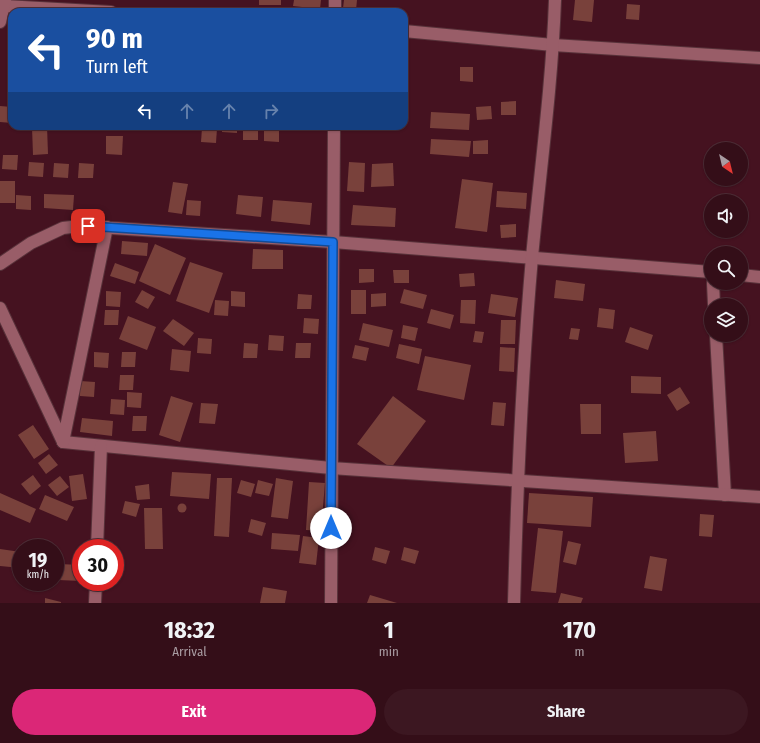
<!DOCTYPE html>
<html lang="en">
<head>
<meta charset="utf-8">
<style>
	:root { --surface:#340e18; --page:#3c1721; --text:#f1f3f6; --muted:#a99ca2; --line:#4e2e37; --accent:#db2777 }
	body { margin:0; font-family:"Fira Sans Condensed",sans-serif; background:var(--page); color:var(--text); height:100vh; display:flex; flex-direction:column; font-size:15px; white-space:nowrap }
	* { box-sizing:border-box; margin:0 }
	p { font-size:13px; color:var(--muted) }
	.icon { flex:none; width:22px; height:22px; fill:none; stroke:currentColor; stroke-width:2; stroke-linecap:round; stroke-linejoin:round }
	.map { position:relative; height:603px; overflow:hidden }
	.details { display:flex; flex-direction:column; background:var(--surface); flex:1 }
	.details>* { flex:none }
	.guide { position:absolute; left:8px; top:8px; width:400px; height:122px; border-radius:12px; box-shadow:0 1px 3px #0004,0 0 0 1px var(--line); background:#1a4fa0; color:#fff; overflow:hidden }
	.needle { width:26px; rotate:145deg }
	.controls { position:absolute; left:704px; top:142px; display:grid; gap:8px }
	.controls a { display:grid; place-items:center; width:44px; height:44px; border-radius:50%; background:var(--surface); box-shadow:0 1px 3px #0004,0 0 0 1px var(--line); font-size:20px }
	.speed { position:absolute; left:12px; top:539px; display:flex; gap:8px; font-size:20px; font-weight:700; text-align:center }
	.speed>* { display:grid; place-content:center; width:52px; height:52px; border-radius:50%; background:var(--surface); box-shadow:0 1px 3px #0004,0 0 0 1px var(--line); line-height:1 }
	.speed small { font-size:10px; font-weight:400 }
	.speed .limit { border:6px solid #d22; background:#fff; color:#111 }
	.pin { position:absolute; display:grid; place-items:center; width:34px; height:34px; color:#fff; margin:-17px; border-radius:8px; box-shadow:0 2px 6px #0006 }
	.me { position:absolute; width:44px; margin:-22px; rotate:0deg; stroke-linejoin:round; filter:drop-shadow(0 0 3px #0008) }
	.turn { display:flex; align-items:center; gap:14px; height:84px; padding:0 12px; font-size:18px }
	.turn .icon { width:52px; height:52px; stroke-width:2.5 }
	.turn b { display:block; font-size:28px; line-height:34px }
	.lanes { display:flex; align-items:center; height:38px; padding:0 12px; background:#0003; justify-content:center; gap:20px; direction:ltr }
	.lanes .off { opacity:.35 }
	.eta { display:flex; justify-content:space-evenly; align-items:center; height:68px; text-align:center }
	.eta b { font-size:24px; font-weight:700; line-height:28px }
	.button { display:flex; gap:8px; margin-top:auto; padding:8px 12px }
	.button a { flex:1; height:46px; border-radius:24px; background:var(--accent); color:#fff; font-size:16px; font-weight:700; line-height:46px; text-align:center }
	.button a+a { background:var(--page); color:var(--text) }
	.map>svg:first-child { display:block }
	.building { fill:#79413b }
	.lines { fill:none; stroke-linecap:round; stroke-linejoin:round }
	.street-casing { stroke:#58323a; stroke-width:14 }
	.street { stroke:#995d68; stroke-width:12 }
	.route-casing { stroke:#114b97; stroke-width:10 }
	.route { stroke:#1a73e8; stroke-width:7 }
</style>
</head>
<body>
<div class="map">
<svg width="760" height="603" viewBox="0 0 760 603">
	<rect width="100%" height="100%" fill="#451220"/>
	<!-- building -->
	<g class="building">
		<rect x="259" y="0" width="22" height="5"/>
		<polygon points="294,0 321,0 320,9 293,6"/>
		<polygon points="344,0 357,0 356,10 343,8"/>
		<polygon points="575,0 594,0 592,22 573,20"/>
		<polygon points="627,4 640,5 639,20 626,19"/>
		<polygon points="460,67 473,67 473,82 460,81"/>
		<polygon points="516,101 516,115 501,115 501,102"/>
		<polygon points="0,106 12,107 12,123 0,122"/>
		<polygon points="491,106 492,119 477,120 476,107"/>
		<polygon points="431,112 470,114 469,130 430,128"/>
		<polygon points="47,126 48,154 33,155 32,127"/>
		<polygon points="222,126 237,126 237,133 222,132"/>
		<rect x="243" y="126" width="15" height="14"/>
		<polygon points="264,127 279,127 279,142 264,141"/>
		<polygon points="202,128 217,128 216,143 201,142"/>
		<polygon points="106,136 123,136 122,155 106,154"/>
		<polygon points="431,139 471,141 469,157 430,154"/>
		<polygon points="488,140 488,154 473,154 473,141"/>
		<polygon points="3,155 18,155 17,170 2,169"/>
		<polygon points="29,162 44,163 43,177 28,176"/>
		<polygon points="349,162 365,163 364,192 347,191"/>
		<polygon points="54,163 69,164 68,178 53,177"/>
		<polygon points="79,163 94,164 93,178 78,178"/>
		<polygon points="393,163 394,186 371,187 372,164"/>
		<polygon points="462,179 493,183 487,232 455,228"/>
		<rect x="0" y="181" width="15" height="22"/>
		<polygon points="173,182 188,184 182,214 168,212"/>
		<polygon points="497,191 527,193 526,209 496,207"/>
		<polygon points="44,194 74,195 73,210 44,208"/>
		<polygon points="16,195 31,196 31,210 16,209"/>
		<polygon points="238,195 263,197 261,217 236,214"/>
		<polygon points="187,200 201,201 200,216 186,215"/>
		<polygon points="273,200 312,203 310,225 271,221"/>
		<polygon points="353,205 396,208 395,227 351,225"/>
		<polygon points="516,224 516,237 501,238 500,225"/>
		<polygon points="122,241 148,243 147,256 121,254"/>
		<polygon points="155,244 186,258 170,295 139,281"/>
		<polygon points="253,249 283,250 283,269 252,269"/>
		<polygon points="190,262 223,273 209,313 176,301"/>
		<polygon points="115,263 139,272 135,284 110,276"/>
		<polygon points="359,269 374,269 374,282 359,283"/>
		<polygon points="393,270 409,270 409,283 394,283"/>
		<polygon points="474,273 475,286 460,287 459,274"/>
		<polygon points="556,280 585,284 583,301 554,298"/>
		<polygon points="404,289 427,295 423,309 400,303"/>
		<polygon points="142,290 155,297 148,309 135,302"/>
		<rect x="351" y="290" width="15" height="24"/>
		<polygon points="106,291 121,292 120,307 106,306"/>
		<polygon points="231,291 245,292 245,307 231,306"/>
		<polygon points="386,293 386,306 371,307 371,294"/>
		<polygon points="298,294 312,295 311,309 297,309"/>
		<polygon points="491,294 518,298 515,317 488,313"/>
		<polygon points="215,300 229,301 228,316 214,315"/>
		<polygon points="461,300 476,300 475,324 460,323"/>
		<polygon points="599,308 615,310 613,329 597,327"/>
		<polygon points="431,309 454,315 450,329 427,323"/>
		<polygon points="105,310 119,310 118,325 104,325"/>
		<polygon points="128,316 156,327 147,350 119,339"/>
		<polygon points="304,318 319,319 318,334 303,333"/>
		<polygon points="173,319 194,333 184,346 163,331"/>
		<polygon points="501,320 516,320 515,344 500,344"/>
		<polygon points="363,323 393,330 389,347 359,340"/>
		<polygon points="403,325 418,328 415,341 401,338"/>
		<polygon points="630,327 653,335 648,350 625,342"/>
		<polygon points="571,328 580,329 578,340 569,339"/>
		<polygon points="475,331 484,332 482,343 473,342"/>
		<polygon points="269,335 284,336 283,351 268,350"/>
		<polygon points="198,338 212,339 211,354 197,353"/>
		<polygon points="244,343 258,344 257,358 243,358"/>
		<polygon points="296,343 311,343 310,358 295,358"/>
		<polygon points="399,344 422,349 419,364 396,358"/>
		<polygon points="355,345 369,348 366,361 352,358"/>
		<polygon points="500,347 515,348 514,372 499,371"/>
		<polygon points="172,349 191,351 189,372 170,370"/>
		<polygon points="94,352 109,353 108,368 94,367"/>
		<polygon points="122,352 136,352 135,367 121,367"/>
		<polygon points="425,356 471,365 464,400 417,390"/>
		<polygon points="120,375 134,375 133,390 119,390"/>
		<polygon points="631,376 661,377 661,394 631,393"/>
		<polygon points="80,381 95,382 94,397 80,396"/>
		<polygon points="680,387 690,403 677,411 667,395"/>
		<polygon points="127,392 142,393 141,408 127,407"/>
		<polygon points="171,396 193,403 180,442 159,435"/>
		<polygon points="393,396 426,421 391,468 357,444"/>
		<polygon points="111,399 125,400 124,415 110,414"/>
		<polygon points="493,402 506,403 504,426 491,425"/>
		<polygon points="201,403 218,404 215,424 199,423"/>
		<polygon points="580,404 601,404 601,434 581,434"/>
		<polygon points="133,416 147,416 146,431 132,431"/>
		<polygon points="82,418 113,421 112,436 80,432"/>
		<polygon points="33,425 49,449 34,459 18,435"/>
		<polygon points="656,431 658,461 625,463 623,433"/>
		<polygon points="49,454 58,465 46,474 38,463"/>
		<polygon points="172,472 211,474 209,499 170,496"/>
		<polygon points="83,474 87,499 72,501 69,476"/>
		<polygon points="33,475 41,486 30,495 21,484"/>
		<polygon points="60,476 69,487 57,496 48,485"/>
		<polygon points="217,478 232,478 229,537 214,536"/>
		<polygon points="276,478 293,481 288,519 271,517"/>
		<polygon points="241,480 255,484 251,497 237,493"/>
		<polygon points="258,480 273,484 269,496 255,493"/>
		<polygon points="309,482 325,483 321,531 306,530"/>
		<polygon points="149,484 150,499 137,500 135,486"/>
		<polygon points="0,493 36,509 30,523 0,510"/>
		<polygon points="529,493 593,497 591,527 527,523"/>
		<polygon points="45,495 74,507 67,521 39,509"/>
		<polygon points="125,501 140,504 136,517 122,513"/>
		<circle cx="182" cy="508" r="4.5"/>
		<polygon points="144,508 162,508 163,549 145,549"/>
		<polygon points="700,514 714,515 712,537 699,536"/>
		<polygon points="251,519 266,523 262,536 248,532"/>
		<polygon points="538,528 563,531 556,593 531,591"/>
		<polygon points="272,533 300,535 298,551 271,549"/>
		<polygon points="303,536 319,538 316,565 299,563"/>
		<polygon points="568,541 581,544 576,565 563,562"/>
		<polygon points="375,547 390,551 386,564 372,560"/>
		<polygon points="404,547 419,551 415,564 401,560"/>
		<polygon points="0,549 21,552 21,568 0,566"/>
		<polygon points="650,556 667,559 662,591 644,588"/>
		<polygon points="59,564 81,565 81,581 58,580"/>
		<polygon points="263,587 287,591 285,603 260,603"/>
		<polygon points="561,593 583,598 581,603 558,603"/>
		<polygon points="370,595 397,603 367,603"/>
		<polygon points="45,598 61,602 61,603 45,603"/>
	</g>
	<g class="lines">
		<!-- street casing -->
		<g class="street-casing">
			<g id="street">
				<polyline points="0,7 4,6 111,12"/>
				<polyline points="335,12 335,0"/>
				<polyline points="0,22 5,0"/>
				<polyline points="404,31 553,45 760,58"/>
				<polyline points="0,264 31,243 63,228 80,226 333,242 711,272"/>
				<polyline points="741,275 760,277"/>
				<polyline points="713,283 714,305"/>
				<polyline points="0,308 63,442"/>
				<polyline points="716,335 725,495"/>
				<polyline points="63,442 331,468 760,497"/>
				<polyline points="63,442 107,227"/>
				<polyline points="97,548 101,446"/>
				<polyline points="95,603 96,582"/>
				<polyline points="331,603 334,126"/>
				<path d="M514,603c3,-115 8,-231 18,-346 8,-85 20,-171 23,-257"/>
			</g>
		</g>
		<!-- street -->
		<use href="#street" class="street"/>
	</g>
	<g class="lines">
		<!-- route casing -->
		<g class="route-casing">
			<polyline id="route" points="88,226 333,242 331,528"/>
		</g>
		<!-- route -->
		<use href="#route" class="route"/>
	</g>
</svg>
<div class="controls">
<a><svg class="needle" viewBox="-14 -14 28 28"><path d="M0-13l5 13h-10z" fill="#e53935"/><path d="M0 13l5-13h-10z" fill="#a99ca2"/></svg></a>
<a><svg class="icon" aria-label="sound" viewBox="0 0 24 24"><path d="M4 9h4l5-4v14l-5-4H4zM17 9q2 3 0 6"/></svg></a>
<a><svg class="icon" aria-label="search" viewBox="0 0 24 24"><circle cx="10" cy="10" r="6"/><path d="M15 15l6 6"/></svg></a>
<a><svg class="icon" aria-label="layers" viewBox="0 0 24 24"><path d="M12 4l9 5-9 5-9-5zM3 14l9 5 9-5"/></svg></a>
</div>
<div class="speed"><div>19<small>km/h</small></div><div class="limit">30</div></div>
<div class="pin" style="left:88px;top:226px;background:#d93025"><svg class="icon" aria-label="arrive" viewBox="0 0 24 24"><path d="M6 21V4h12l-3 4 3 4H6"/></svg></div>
<svg class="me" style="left:331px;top:528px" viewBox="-20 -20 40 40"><circle r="19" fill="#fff"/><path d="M0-13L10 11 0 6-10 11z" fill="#1a73e8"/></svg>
<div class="guide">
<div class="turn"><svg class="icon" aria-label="left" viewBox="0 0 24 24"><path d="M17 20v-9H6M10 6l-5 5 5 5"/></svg><div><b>90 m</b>Turn left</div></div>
<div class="lanes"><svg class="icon" aria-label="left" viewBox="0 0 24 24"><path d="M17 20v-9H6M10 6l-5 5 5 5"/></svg><svg class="icon off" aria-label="ahead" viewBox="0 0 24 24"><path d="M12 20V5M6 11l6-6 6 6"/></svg><svg class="icon off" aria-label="ahead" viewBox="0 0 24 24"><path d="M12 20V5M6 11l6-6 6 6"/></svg><svg class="icon off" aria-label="right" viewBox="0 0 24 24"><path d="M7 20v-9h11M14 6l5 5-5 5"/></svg></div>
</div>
</div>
<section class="details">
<div class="eta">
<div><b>18:32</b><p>Arrival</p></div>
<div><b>1</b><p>min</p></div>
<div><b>170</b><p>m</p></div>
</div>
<div class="button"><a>Exit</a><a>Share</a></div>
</section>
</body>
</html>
